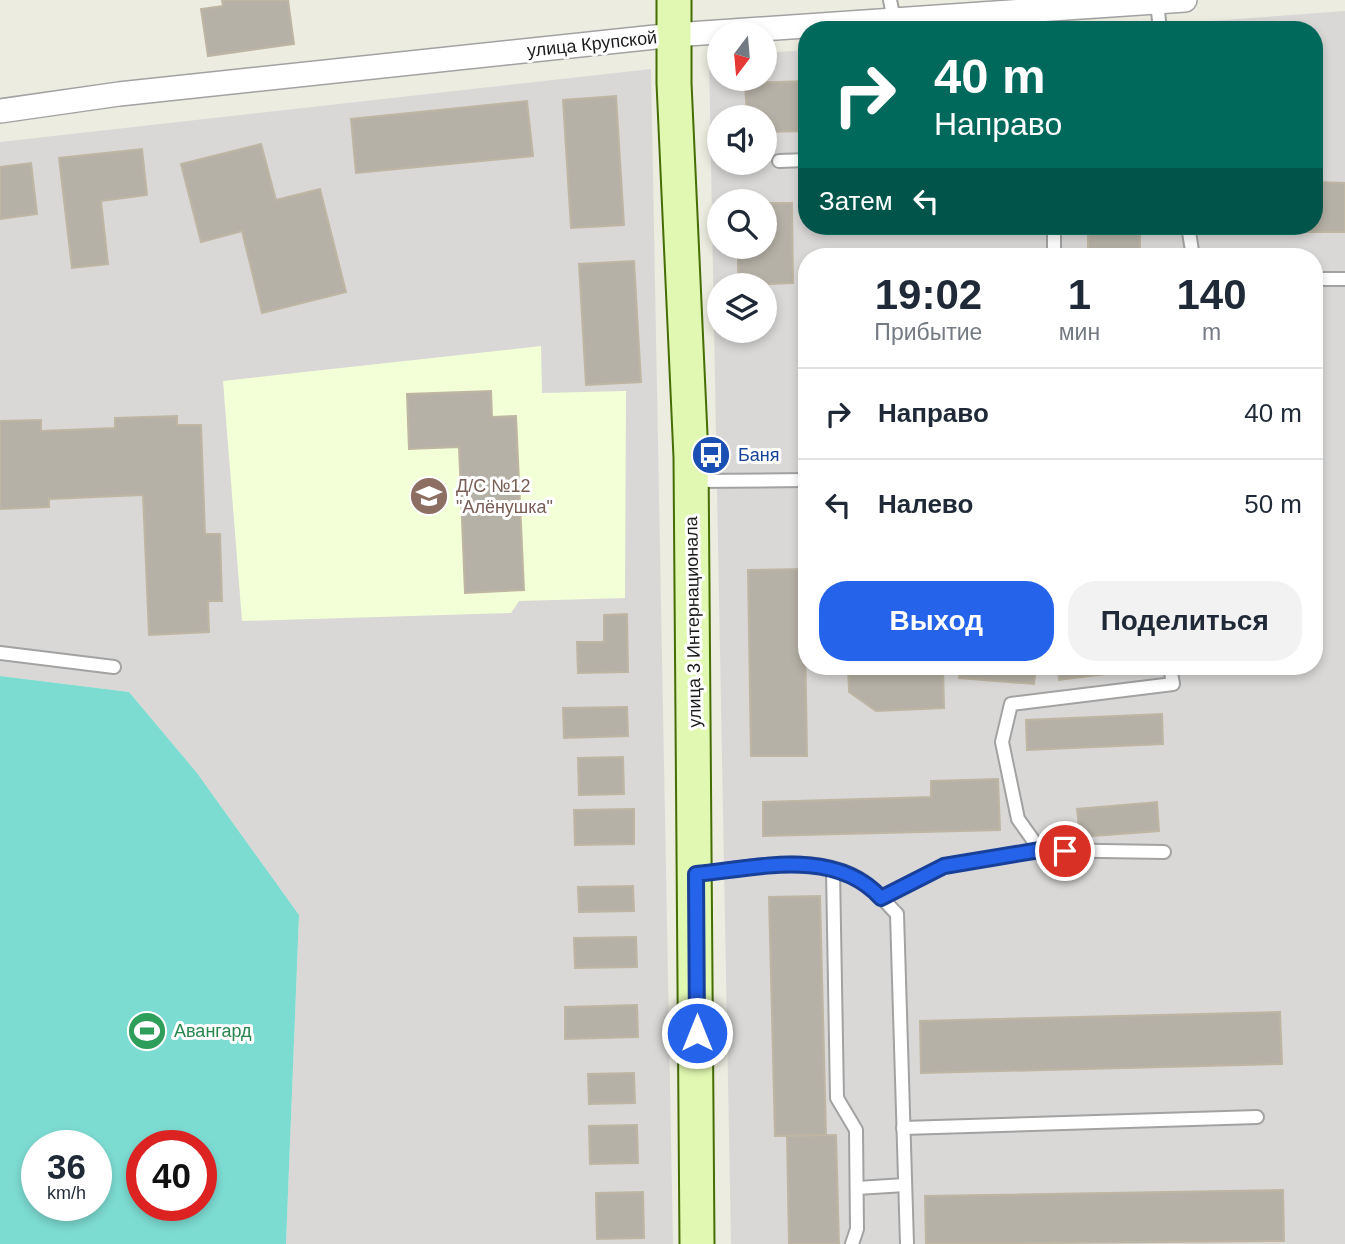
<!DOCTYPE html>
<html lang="ru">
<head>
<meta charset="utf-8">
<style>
	:root { --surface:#fff; --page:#f2f2f3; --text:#1f2937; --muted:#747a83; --line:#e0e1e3; --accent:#2563eb }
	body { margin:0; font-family:Arial,sans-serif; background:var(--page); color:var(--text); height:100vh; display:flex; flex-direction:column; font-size:26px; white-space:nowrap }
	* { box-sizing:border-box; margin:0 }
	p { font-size:23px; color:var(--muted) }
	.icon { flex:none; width:38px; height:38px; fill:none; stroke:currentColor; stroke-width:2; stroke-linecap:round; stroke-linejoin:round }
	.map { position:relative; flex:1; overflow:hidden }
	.sheet { position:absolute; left:798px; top:248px; width:525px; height:427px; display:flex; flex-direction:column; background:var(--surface); border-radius:28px; box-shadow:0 4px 10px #0003 }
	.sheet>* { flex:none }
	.banner { position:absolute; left:798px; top:21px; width:525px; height:214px; border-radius:28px; box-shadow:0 4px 10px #0003; background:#00695c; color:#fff; overflow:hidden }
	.needle { width:46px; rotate:196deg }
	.fabs { position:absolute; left:707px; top:21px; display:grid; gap:14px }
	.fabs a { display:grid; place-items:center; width:70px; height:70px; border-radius:50%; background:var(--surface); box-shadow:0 4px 10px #0003; font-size:35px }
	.speed { position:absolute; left:21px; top:1130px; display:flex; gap:14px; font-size:35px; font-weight:700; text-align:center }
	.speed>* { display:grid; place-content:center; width:91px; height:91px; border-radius:50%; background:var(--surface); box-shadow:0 4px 10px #0003; line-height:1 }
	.speed small { font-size:18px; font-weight:400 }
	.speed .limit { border:10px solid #d22; background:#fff; color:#111 }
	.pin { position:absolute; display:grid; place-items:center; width:60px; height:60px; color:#fff; margin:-30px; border:4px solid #fff; border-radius:50%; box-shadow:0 2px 7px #0007 }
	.me { position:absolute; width:77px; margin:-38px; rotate:0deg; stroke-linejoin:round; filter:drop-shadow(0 0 5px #0008) }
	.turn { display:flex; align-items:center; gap:24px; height:147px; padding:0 21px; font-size:32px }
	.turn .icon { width:91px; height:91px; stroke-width:2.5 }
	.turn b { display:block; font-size:49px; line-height:60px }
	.then { display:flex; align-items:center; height:66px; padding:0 21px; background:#0003; gap:14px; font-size:26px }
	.eta { display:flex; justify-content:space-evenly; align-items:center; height:119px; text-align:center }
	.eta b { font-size:42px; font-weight:700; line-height:49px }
	.action { display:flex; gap:14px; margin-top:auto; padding:14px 21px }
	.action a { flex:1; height:80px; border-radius:28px; background:var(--accent); color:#fff; font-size:28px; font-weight:700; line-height:80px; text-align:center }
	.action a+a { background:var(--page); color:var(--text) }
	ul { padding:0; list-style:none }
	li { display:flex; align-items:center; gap:21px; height:91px; padding:0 21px; border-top:2px solid var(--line) }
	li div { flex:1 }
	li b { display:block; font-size:26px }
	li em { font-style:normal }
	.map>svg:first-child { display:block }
	.residential { fill:#d9d8d7; fill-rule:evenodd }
	.education { fill:#f3ffd6 }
	.pitch { fill:#7ddcd2; fill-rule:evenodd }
	.building { fill:#b6b1a6; stroke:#beb6a3; stroke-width:2 }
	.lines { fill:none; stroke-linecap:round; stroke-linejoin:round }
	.lane-casing { stroke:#a2a2a2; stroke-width:16 }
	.street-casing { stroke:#a2a2a2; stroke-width:26 }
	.secondary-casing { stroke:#456e05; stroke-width:37 }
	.lane { stroke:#fff; stroke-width:12 }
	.street { stroke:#fff; stroke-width:23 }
	.secondary { stroke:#e1f8b2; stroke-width:33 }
	.route-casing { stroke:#184099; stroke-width:18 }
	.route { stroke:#2563eb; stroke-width:12 }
	.labels { text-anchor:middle; stroke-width:6; stroke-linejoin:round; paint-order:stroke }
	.street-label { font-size:18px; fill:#1b1b1b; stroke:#fff }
	.transit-label { font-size:18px; fill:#164399; stroke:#fff; text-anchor:start }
	.education-label { font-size:18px; fill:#785e54; stroke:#fff; text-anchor:start }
	.leisure-label { font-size:18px; fill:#27864d; stroke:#fff; text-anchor:start }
</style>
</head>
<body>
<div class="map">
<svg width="1345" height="1244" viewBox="0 0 1345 1244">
	<rect width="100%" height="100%" fill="#ecece0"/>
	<!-- residential -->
	<g class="residential">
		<path d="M1345,11v1233h-614l-22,-1187 10,-1v23h46v-26l42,-3v176h507v-196h-224zM719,117h46v46h-46zM719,201h46v46h-46zM807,257h507v410h-507zM719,285h46v46h-46z"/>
		<polygon points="651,69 673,1244 286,1244 299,915 197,773 129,692 0,676 0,142"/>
	</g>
	<!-- education -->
	<polygon class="education" points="541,346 542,393 626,391 625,598 519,601 511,613 242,621 223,381"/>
	<!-- pitch -->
	<path class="pitch" d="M0,676l129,16 68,81 102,142 -13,329h-286zM96,1146v60h-59v-60zM201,1146v60h-59v-60z"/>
	<!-- building -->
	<g class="building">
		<polygon points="222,0 288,0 294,44 208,56 201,9 223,6"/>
		<polygon points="807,81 807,131 765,132 765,117 747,117 745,83"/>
		<polygon points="616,96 624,225 571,228 563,100"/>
		<polygon points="527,101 533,156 356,173 351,119"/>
		<polygon points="261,144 276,200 320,189 346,292 262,313 242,231 201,242 181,164"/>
		<polygon points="142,149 147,195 101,201 108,264 72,268 59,158"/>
		<polygon points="31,163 37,214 0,219 0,167"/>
		<polygon points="1314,182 1345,183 1345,232 1230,232 1230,226 1314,226"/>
		<polygon points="765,203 792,203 793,283 738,285 738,247 765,247"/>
		<rect x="1088" y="226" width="52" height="31"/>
		<polygon points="634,261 641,382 586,385 579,264"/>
		<polygon points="491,391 492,417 516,416 524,590 465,593 459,447 409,449 407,394"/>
		<polygon points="177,416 177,425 201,425 205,534 220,534 222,601 208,601 209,632 149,635 143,495 49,499 49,507 0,509 0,421 41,420 41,431 115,428 115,418"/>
		<polygon points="804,569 807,756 751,756 748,570"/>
		<polygon points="627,614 628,672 578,673 577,642 604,642 604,615"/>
		<polygon points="848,667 943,667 944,708 876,711 849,692"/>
		<polygon points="960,667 1036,667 1034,684 959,678"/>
		<polygon points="1058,667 1162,667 1059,680"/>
		<polygon points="627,707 628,736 564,738 563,708"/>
		<polygon points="1162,714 1163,744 1027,750 1026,720"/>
		<polygon points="623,757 624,794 579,795 578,758"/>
		<polygon points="998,779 1000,830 763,836 763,802 931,797 931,781"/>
		<polygon points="1157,802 1159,831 1080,837 1077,809"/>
		<polygon points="634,809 634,844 575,845 574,810"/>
		<polygon points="633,886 634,911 579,912 578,887"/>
		<polygon points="820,896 826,1135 775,1136 769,897"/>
		<polygon points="636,937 637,967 575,968 574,938"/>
		<polygon points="637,1005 638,1037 565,1039 565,1007"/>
		<polygon points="1280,1012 1282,1064 921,1073 920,1021"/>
		<polygon points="634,1073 635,1103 589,1104 588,1074"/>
		<polygon points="637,1125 638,1163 590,1164 589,1126"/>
		<polygon points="836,1135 839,1244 789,1244 787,1136"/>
		<polygon points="1283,1190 1284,1241 926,1244 925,1196"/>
		<polygon points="643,1192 644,1238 597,1239 596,1193"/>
	</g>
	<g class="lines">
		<!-- lane casing -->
		<g class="lane-casing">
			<g id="lane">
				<polyline points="890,0 894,20"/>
				<polyline points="1157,2 1160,30"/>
				<polyline points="779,161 807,160"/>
				<polyline points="1054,226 1054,257"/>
				<polyline points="1188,226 1193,257"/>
				<polyline points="1314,279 1345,279"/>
				<polyline points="694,481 807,480"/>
				<polyline points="0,653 114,667"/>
				<polyline points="1164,852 1040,850 1018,819 1002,742 1011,704 1173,684 1170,667"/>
				<polyline points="833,870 837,1098 856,1130 857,1229 852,1244"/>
				<path d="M697,874c52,-6 128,-26 174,13 9,8 17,18 26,27l10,330"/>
				<polyline points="882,898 944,866 1040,850"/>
				<polyline points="903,1128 1257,1117"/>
				<polyline points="857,1188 905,1185"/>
			</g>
		</g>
		<!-- street casing -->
		<g class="street-casing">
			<polyline id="street" points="0,111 119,94 674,35 1185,0"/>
		</g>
		<!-- secondary casing -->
		<g class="secondary-casing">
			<polyline id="secondary" points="674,0 674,83 691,457 697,1244"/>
		</g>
		<!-- lane -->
		<use href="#lane" class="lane"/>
		<!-- street -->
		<use href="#street" class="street"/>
		<!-- secondary -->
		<use href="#secondary" class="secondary"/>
	</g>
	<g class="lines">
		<!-- route casing -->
		<g class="route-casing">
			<path id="route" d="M697,1033l-1,-159c61,-6 139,-27 185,24l63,-32 96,-16 25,1"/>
		</g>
		<!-- route -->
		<use href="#route" class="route"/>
	</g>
	<!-- icons -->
	<defs>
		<g id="bus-disc" transform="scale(2.0125)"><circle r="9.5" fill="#1a4fb4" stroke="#fff"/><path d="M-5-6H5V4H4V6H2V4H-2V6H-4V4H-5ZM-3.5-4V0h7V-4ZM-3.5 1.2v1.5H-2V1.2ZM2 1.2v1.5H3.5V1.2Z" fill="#fff"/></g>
		<g id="school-disc" transform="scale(2.0125)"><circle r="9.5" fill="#8d6e63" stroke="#fff"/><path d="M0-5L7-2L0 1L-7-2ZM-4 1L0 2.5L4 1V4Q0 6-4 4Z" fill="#fff"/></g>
		<g id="stadium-disc" transform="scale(2.0125)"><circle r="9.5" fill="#2e9e5b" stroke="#fff"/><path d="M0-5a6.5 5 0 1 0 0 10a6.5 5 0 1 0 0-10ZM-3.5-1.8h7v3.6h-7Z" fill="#fff"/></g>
	</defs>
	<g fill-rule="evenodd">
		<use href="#bus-disc" x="711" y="455"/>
		<use href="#school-disc" x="429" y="496"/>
		<use href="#stadium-disc" x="147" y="1031"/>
	</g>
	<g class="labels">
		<!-- street labels -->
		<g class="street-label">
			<text transform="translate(592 44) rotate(-6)" y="6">улица Крупской</text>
			<text transform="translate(693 622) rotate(-91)" y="6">улица 3 Интернационала</text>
		</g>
		<!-- transit labels -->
		<g class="transit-label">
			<text x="738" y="461">Баня</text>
		</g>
		<!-- education labels -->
		<g class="education-label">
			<text x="456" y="492">Д/С №12<tspan x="456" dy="21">"Алёнушка"</tspan></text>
		</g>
		<!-- leisure labels -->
		<g class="leisure-label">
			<text x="174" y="1037">Авангард</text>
		</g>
	</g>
</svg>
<div class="fabs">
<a><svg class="needle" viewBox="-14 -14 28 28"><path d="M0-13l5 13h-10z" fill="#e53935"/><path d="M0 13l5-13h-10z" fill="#747a83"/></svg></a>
<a><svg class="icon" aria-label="sound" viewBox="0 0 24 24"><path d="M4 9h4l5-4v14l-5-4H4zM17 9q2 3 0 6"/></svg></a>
<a><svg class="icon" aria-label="search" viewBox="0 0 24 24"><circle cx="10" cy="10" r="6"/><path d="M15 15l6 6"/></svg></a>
<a><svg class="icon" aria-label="layers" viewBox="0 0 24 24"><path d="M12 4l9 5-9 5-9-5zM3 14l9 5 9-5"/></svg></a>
</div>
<div class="speed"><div>36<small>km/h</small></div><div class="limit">40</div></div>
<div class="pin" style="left:1065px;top:851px;background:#d93025"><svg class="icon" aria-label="arrive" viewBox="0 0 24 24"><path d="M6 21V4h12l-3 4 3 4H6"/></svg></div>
<svg class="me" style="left:697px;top:1033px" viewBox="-20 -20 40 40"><circle r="17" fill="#2563eb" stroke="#fff" stroke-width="3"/><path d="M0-11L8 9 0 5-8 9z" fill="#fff"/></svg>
<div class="banner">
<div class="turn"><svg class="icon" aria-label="right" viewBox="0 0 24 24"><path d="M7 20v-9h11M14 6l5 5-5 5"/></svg><div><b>40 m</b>Направо</div></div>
<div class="then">Затем<svg class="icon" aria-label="left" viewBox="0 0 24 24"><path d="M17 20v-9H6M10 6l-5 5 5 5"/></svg></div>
</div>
<section class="sheet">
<div class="eta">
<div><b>19:02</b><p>Прибытие</p></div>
<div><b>1</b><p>мин</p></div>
<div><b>140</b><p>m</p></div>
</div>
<ul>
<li><svg class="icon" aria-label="right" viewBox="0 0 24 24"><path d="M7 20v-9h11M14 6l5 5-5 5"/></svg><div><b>Направо</b></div><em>40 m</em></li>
<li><svg class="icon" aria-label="left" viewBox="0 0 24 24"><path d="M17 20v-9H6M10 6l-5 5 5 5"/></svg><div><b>Налево</b></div><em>50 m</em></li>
</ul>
<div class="action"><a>Выход</a><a>Поделиться</a></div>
</section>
</div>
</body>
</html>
